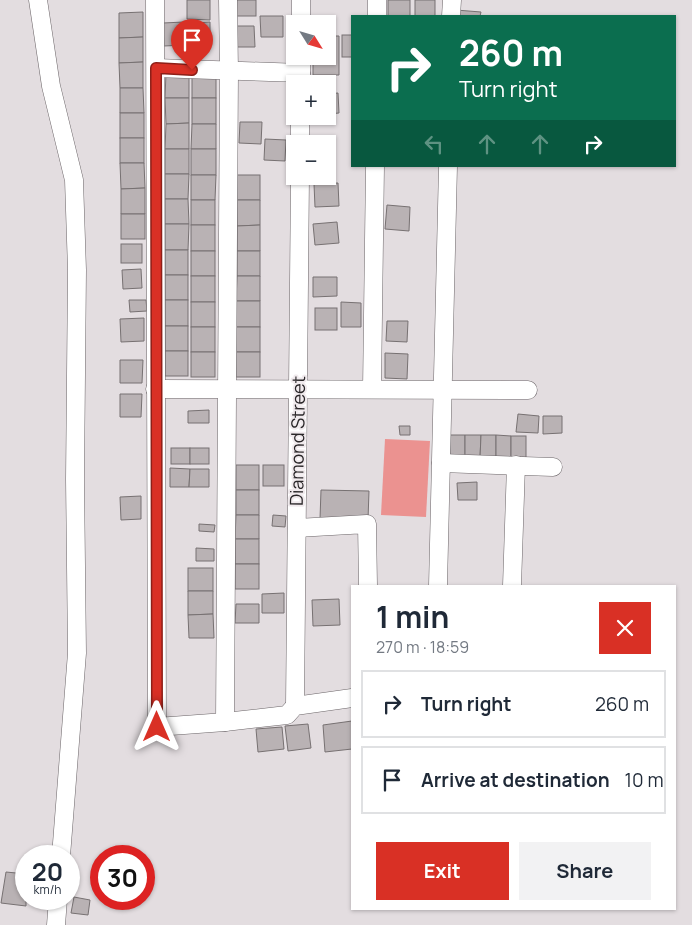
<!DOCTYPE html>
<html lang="en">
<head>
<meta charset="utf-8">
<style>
	:root { --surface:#fff; --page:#f2f2f3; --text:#1f2937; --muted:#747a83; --line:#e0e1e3; --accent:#d93025 }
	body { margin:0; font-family:Manrope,sans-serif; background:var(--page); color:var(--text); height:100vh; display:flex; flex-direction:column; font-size:19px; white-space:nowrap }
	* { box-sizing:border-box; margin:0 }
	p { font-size:16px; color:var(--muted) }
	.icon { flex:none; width:28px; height:28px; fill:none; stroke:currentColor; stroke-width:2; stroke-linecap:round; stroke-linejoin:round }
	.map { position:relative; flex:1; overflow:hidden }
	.drawer { position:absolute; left:351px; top:585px; width:325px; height:325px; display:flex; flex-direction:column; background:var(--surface); border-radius:0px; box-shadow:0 1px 4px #0004 }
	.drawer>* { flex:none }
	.guide { position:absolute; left:351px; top:15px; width:325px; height:152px; border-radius:0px; box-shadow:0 1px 4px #0004; background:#0b6e4f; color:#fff; overflow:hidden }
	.needle { width:32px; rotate:127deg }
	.controls { position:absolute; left:286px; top:15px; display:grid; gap:10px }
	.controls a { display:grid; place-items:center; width:50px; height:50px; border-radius:0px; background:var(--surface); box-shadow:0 1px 4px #0004; font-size:25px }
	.speed { position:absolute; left:15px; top:845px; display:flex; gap:10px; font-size:25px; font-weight:700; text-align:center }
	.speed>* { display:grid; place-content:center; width:65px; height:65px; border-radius:50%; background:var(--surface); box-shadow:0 1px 4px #0004; line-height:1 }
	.speed small { font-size:12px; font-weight:400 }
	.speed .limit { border:8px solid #d22; background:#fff; color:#111 }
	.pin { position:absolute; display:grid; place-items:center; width:42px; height:42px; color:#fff; margin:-51px -21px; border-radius:50% 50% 50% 0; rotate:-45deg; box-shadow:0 0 5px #0007 }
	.pin .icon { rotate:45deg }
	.me { position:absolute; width:55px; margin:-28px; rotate:0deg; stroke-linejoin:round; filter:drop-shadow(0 0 4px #0008) }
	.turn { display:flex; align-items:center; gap:18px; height:105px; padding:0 25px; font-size:22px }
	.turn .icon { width:65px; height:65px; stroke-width:2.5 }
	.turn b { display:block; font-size:35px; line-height:42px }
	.lanes { display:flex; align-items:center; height:48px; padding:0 25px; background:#0003; justify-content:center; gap:25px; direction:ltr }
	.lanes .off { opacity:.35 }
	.round { display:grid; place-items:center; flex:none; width:52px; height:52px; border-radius:0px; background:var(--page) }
	.overview { display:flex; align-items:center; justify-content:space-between; height:85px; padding:0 25px }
	h1 { font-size:30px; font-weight:700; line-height:38px }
	.primary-button { display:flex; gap:10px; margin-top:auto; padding:10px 25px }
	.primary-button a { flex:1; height:58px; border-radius:0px; background:var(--accent); color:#fff; font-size:20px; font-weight:700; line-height:58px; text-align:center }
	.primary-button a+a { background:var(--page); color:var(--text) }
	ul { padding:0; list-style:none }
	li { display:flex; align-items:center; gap:15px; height:68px; margin:0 10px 8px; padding:0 15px; border:2px solid var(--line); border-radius:0px }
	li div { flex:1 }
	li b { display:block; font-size:19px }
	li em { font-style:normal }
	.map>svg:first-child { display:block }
	.green { fill:#eb9290 }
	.building { fill:#b9b2b4; stroke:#777172 }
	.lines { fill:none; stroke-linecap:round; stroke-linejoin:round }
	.minor-casing { stroke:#6b6568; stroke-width:19 }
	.minor { stroke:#fff; stroke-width:18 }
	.route-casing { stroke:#8d1f18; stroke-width:12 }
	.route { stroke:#d93025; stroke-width:9 }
	.labels { text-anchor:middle; stroke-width:4; stroke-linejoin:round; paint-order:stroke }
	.street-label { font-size:18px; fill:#292628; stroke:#f0eaed }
</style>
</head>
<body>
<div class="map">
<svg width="692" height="925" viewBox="0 0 692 925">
	<rect width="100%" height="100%" fill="#e3dde0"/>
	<!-- green -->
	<polygon class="green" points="385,439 430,441 426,517 381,515"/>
	<!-- building -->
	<g class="building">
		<polygon points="187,0 210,0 210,20 187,19"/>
		<rect x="234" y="0" width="22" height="16"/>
		<rect x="388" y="0" width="22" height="16"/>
		<rect x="415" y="0" width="20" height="16"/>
		<polygon points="456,10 481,12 480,16 455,16"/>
		<polygon points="143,12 143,37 119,38 119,13"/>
		<polygon points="260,16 283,16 283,37 261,37"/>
		<polygon points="184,22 185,45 164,46 163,23"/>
		<polygon points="210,22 210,49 193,49 193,23"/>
		<polygon points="233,26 254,26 255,47 234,47"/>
		<rect x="342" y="35" width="10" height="22"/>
		<polygon points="328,36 339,36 339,75 313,75 313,56 328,56"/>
		<polygon points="143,37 143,62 119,63 119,38"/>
		<polygon points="143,62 143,88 120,88 119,63"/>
		<polygon points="166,73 189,73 189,98 165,98"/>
		<rect x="192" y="73" width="24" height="25"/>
		<polygon points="120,88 143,88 144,113 120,113"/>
		<polygon points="338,93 339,113 328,114 328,94"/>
		<polygon points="165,98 189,98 189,123 166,124"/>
		<rect x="192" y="98" width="24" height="26"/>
		<rect x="120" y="113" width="24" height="25"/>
		<polygon points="240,122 262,122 261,144 239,143"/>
		<polygon points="189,123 189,149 165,149 166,124"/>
		<polygon points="192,124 216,124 216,149 191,149"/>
		<rect x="120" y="138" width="24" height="25"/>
		<polygon points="265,139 286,140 285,161 264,160"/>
		<rect x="165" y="149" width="24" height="25"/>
		<rect x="191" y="149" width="25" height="26"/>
		<polygon points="120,163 144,163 145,188 121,189"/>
		<polygon points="165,174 189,174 188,199 165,199"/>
		<polygon points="191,175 216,175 215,200 191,200"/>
		<rect x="237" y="175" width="23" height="25"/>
		<polygon points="338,183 339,206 315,207 314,184"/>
		<polygon points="145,188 145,214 121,214 121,189"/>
		<polygon points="165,199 188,199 189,224 165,224"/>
		<rect x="191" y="200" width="24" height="25"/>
		<polygon points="237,200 260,200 260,225 237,226"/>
		<polygon points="387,205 410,207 409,231 385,229"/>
		<rect x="121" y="214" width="24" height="25"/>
		<polygon points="337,222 339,243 315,245 313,224"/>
		<polygon points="165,224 189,224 188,250 165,250"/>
		<rect x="191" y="225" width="24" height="26"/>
		<polygon points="260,225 260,251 237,251 237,226"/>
		<rect x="121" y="244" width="21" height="19"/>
		<rect x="165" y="250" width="23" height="25"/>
		<rect x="191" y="251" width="24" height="25"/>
		<rect x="237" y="251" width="23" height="25"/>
		<polygon points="141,269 142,288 123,289 122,270"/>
		<rect x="165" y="275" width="23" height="25"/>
		<rect x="191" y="276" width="24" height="26"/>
		<polygon points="237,276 260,276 260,301 236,301"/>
		<polygon points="313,277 337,277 337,296 313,297"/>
		<polygon points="129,300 146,300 147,311 130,312"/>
		<rect x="165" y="300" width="23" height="26"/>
		<rect x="236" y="301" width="24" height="26"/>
		<rect x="191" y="302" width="24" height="25"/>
		<polygon points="341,302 361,303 361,327 341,327"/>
		<rect x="315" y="308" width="22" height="22"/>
		<polygon points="144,318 144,341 121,342 120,319"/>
		<polygon points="387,321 408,321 407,342 386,341"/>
		<rect x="165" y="326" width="23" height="25"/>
		<rect x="191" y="327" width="24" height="25"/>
		<rect x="236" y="327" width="24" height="25"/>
		<rect x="165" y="351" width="23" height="25"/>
		<rect x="191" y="352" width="24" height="25"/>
		<rect x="236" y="352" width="24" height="25"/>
		<polygon points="385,353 408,354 407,379 385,378"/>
		<polygon points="120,360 143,360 142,383 120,383"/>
		<polygon points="120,394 142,394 141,417 120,417"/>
		<polygon points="209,410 209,423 188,423 188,411"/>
		<polygon points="518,414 539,416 538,433 516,432"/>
		<polygon points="543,416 562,416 562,433 543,434"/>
		<polygon points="399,426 410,426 410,435 400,435"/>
		<polygon points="450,435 465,435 465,458 450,457"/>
		<polygon points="465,435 481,435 480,458 465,458"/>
		<polygon points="481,435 496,435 496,458 480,458"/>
		<polygon points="496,435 511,436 511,458 496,458"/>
		<rect x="511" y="436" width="15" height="22"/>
		<rect x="171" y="448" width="19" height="16"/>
		<rect x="190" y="448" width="19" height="16"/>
		<rect x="236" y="465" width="23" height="25"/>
		<rect x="263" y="465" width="21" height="21"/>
		<polygon points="170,468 190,469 189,487 170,487"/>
		<polygon points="190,469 209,469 209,487 189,487"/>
		<polygon points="477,482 477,500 458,500 457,483"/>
		<rect x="236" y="490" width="23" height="25"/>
		<polygon points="321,490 369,491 368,520 320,519"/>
		<polygon points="141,496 141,519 121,520 120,497"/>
		<polygon points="236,515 259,515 259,539 235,539"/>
		<polygon points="273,515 286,516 285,527 272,526"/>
		<polygon points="199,524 215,525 214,532 199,531"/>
		<rect x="235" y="539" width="24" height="25"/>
		<polygon points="196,548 214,549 214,561 196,561"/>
		<rect x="235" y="564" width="24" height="25"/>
		<rect x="188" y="568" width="25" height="23"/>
		<polygon points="188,591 213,591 213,614 188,615"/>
		<polygon points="284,593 284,613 262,613 262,594"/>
		<polygon points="339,599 340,625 313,626 312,600"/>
		<polygon points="236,604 259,604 259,623 235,623"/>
		<polygon points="213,614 214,638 189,638 188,615"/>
		<polygon points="352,721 352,749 325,752 323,725"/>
		<polygon points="308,724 311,748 288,751 285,726"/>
		<polygon points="282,727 284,749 258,752 256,729"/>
		<polygon points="6,872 26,874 26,906 1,903"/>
		<polygon points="74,897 90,900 88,915 71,913"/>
	</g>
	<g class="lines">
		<!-- minor casing -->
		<g class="minor-casing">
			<g id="minor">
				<polyline points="38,0 51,86 74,180 77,270 75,479 77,653 61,856"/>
				<polyline points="155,0 157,727 225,722 287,715 295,706 352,698"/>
				<polyline points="377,16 377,0"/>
				<polyline points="451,16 452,0"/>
				<polyline points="301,24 301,0"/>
				<polyline points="156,68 301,73"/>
				<polyline points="301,83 301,56"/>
				<polyline points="300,144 300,116"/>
				<polyline points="155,389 528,390"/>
				<polyline points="372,389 375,166"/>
				<polyline points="441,463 553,467"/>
				<polyline points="297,528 367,524 368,586"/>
				<polyline points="438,586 448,166"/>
				<polyline points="512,586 516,465"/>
				<polyline points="295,706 300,176"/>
				<polyline points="225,722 229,71 228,0"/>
				<polyline points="56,925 58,899"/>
			</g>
		</g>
		<!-- minor -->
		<use href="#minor" class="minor"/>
	</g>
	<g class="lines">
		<!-- route casing -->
		<g class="route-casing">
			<polyline id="route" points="157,727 156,68 192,70"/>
		</g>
		<!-- route -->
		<use href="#route" class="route"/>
	</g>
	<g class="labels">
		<!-- street labels -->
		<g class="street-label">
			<text transform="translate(298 441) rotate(-89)" y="6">Diamond Street</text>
		</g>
	</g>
</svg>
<div class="controls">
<a><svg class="needle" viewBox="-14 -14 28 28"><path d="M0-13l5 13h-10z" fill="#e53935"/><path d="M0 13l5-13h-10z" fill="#747a83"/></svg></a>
<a>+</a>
<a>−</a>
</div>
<div class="speed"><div>20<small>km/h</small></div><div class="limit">30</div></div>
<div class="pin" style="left:192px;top:70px;background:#d93025"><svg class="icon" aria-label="arrive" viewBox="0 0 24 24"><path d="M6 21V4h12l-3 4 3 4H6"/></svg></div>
<svg class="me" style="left:157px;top:727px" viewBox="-20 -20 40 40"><path d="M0-17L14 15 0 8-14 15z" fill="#d93025" stroke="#fff" stroke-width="4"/></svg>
<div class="guide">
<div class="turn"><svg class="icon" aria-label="right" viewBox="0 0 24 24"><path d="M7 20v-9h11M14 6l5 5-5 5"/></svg><div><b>260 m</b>Turn right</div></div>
<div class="lanes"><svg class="icon off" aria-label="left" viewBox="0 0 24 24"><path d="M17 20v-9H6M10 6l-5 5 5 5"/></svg><svg class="icon off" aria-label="ahead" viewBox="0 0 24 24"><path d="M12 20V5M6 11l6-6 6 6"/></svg><svg class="icon off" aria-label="ahead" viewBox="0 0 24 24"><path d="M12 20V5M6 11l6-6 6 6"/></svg><svg class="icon" aria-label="right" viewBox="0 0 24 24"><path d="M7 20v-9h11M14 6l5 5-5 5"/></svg></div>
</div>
<section class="drawer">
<div class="overview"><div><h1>1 min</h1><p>270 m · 18:59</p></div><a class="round" style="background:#d93025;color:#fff"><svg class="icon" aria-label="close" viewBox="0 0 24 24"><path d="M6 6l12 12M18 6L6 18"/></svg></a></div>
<ul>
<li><svg class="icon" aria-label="right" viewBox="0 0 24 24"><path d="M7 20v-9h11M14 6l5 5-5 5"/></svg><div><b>Turn right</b></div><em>260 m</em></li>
<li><svg class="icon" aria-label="arrive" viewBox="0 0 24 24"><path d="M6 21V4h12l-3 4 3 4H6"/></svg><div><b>Arrive at destination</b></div><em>10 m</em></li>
</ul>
<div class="primary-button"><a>Exit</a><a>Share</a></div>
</section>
</div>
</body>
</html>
